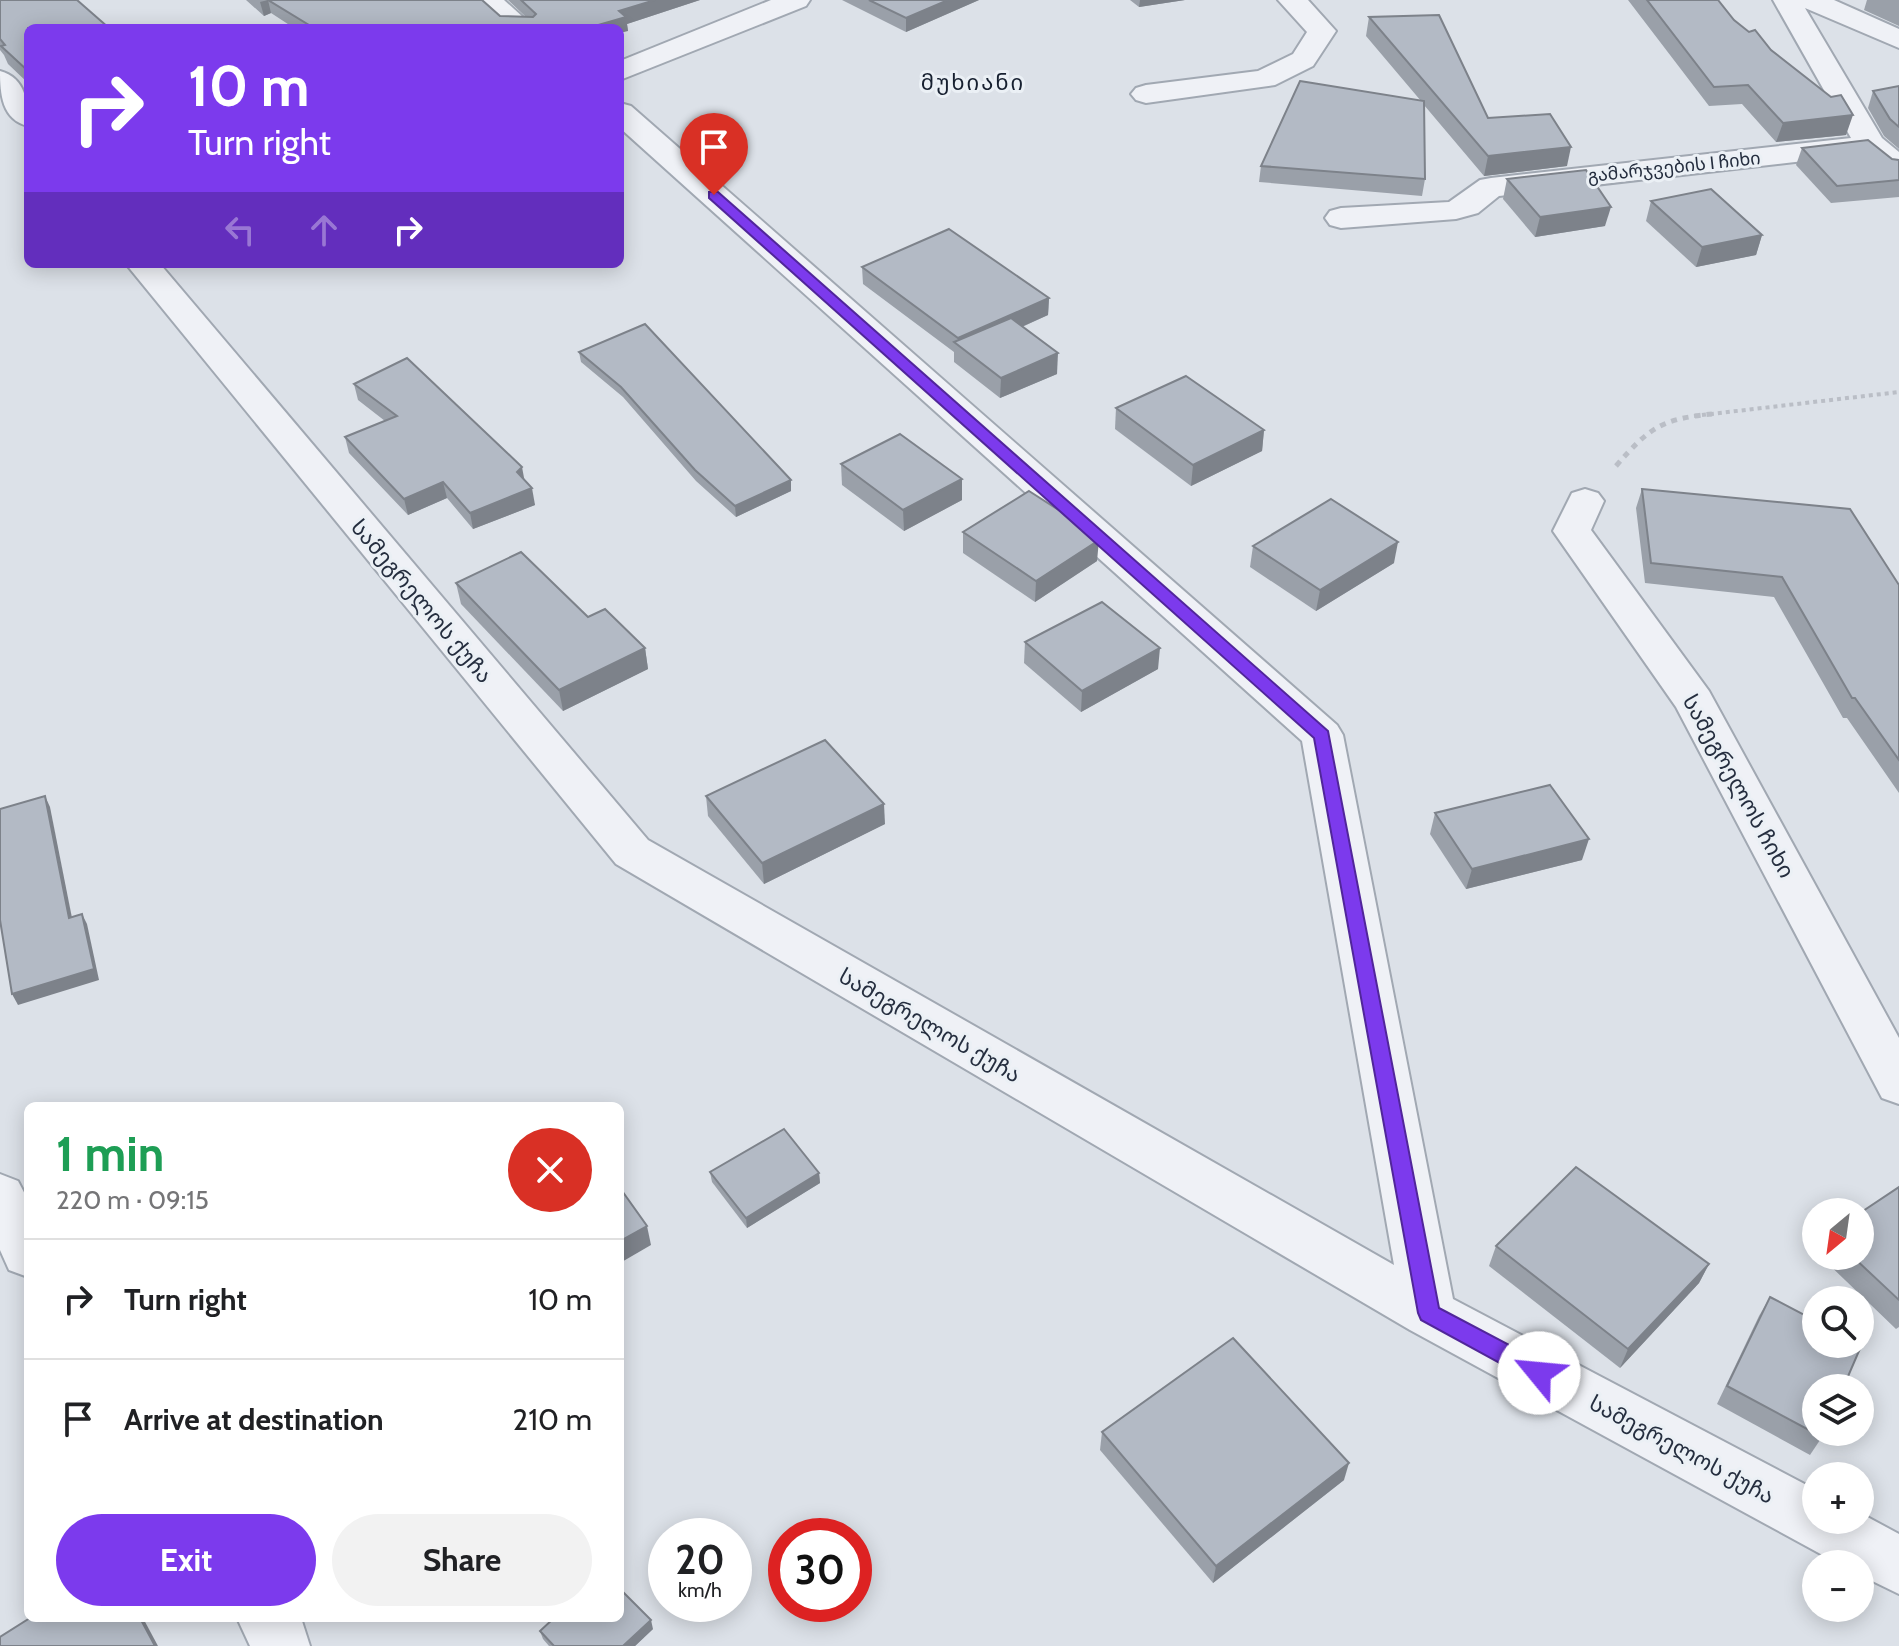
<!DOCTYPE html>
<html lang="en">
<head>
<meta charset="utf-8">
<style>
	:root { --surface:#fff; --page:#f2f2f2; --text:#202124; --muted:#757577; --line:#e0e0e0; --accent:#7c3aed }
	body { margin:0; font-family:Cabin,"Noto Sans Georgian",sans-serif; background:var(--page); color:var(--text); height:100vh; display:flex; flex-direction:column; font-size:30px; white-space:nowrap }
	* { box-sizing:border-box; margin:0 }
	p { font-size:26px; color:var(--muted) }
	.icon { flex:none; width:44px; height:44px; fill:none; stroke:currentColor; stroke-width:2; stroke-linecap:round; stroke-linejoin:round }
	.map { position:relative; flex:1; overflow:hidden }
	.details { position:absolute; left:24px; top:1102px; width:600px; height:520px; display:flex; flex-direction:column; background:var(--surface); border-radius:12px; box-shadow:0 4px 20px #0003 }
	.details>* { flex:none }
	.top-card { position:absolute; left:24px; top:24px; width:600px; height:244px; border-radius:12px; box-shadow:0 4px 20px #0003; background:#7c3aed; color:#fff; overflow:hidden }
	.needle { width:52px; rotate:209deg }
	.fabs { position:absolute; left:1802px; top:1198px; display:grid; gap:16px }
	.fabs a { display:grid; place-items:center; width:72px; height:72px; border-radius:50%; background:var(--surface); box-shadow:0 4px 20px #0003; font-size:40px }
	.speed { position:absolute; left:648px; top:1518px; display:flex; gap:16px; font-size:40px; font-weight:700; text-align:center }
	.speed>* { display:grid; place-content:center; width:104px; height:104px; border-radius:50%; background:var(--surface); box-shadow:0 4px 20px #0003; line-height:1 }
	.speed small { font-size:20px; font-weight:400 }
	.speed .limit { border:12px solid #d22; background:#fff; color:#111 }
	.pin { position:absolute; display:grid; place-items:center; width:68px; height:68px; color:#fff; margin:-82px -34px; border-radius:50% 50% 50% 0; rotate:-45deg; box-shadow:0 0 8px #0007 }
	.pin .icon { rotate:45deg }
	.me { position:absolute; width:88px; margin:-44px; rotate:298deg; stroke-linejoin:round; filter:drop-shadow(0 0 6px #0008) }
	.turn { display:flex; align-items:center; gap:28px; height:168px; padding:0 32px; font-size:36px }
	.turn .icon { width:104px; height:104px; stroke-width:2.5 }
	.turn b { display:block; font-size:56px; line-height:68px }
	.lanes { display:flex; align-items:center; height:76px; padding:0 32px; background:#0003; justify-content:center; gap:40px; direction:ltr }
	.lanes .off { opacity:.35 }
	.round { display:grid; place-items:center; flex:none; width:84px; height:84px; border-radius:42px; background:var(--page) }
	.head { display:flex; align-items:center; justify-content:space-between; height:136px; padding:0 32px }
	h1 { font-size:48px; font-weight:700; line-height:60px; color:#1e9e55 }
	.primary-button { display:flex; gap:16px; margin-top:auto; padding:16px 32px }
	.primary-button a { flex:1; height:92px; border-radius:48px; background:var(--accent); color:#fff; font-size:32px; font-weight:700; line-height:92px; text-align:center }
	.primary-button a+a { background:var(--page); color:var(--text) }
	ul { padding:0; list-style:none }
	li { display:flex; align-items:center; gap:24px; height:120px; padding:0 32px; border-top:2px solid var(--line) }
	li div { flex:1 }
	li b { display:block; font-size:30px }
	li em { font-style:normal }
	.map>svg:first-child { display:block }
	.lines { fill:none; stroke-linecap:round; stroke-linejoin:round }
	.minor-casing { stroke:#a1a8b2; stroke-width:4 }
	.path-far1 { stroke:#babec6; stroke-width:4; stroke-dasharray:4 4; stroke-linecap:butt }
	.path { stroke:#babec6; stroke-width:5; stroke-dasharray:6 6; stroke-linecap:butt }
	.minor { fill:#eff1f6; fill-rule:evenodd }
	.wall { fill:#9aa0a9 }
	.shaded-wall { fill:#7d828a }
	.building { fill:#b3bac5; stroke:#7d828a; stroke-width:2 }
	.route { fill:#7c3aed; stroke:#51269a; stroke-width:2 }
	.labels { text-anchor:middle; stroke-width:6; stroke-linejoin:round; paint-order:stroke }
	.far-street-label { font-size:18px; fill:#252e3f; stroke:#ebf0f5 }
	.far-quarter-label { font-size:22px; letter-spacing:2px; fill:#172030; stroke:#ebf0f5 }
	.street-label { font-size:22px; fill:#252e3f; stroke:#ebf0f5 }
</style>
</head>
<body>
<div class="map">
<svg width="1899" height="1646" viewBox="0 0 1899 1646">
	<rect width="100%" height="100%" fill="#dce1e8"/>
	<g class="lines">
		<!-- minor casing -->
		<g class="minor-casing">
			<g id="minor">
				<polygon points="473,0 504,0 535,28 504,28"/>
				<polygon points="771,0 810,0 806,6 620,80 620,61"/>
				<polygon points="1278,0 1308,0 1336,31 1313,66 1275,85 1146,103 1136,100 1131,94 1136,88 1146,85 1258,71 1293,54 1307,32"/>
				<polygon points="1773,0 1834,0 1899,29 1899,48 1805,8 1882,138 1899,152 1899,176 1888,174 1864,154 1499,196 1478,213 1456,219 1341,228 1330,225 1325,218 1330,211 1341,208 1449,202 1480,180 1491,178 1851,138"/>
				<path d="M0,71c26,7 28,32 28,55 -26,-6 -28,-32 -28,-55z"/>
				<polygon points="620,103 631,106 1337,725 1343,735 1453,1299 1816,1490 1816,1520 1860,1520 1860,1513 1899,1534 1899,1594 1860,1575 1860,1564 1839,1564 1410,1330 616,864 126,264 160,264 648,840 1394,1265 1302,741 620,128"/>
				<polygon points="1585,489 1598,493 1604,501 1591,530 1709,691 1899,1038 1899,1104 1882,1098 1676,707 1553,531 1572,493"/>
				<polygon points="0,1174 18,1181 28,1200 28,1277 9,1270 0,1250"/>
				<polygon points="237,1618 301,1618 310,1646 250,1646"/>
			</g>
		</g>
		<!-- path-far1 -->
		<polyline class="path-far1" points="1694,416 1899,392"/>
		<!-- path -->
		<path class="path" d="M1616,466c33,-38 45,-47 96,-52"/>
		<!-- minor -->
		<use href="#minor" class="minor"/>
	</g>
	<!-- wall -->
	<g class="wall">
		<polygon points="0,0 28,28 28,83 8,64 4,55 0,50"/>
		<polygon points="246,0 482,0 500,16 526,17 508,0 700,0 627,24 628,31 620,28 294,28 271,13 264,16"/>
		<polygon points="842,0 979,0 906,32"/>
		<polygon points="1130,0 1185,0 1139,7"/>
		<polygon points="1628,0 1718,0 1734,20 1831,97 1846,135 1776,142 1742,104 1709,106"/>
		<polygon points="1867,0 1899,0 1899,26 1864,10"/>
		<polygon points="1369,17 1488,118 1567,166 1484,176 1424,105 1425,179 1422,196 1259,182 1261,166 1421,101 1366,36"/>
		<polygon points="1899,86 1899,149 1884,136 1868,108 1873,91"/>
		<polygon points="1802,148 1899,160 1899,197 1831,203 1796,165"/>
		<polygon points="1507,179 1605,226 1535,237 1503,199"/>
		<polygon points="1651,201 1762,235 1756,255 1696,267 1646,221"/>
		<polygon points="862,267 1049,298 1048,315 1022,327 1057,374 1000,398 954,362 954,352 863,284"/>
		<polygon points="579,352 791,480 791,491 736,517 696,481 623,397 581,362"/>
		<polygon points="354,384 524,479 535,505 473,529 447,498 408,515 349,453 345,437 385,421 358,400"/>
		<polygon points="1116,408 1264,430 1262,451 1191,486 1115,429"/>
		<polygon points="841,464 962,500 904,531 842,485"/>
		<polygon points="1642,489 1899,585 1899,793 1847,718 1843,718 1774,597 1645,583 1636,508"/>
		<polygon points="963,532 1097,561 1035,602 963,553"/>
		<polygon points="1253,546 1394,563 1316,611 1250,567"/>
		<polygon points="456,583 588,617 645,648 648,669 563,711 461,604"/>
		<polygon points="1025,642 1158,669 1081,712 1024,663"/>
		<polygon points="706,796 885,824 764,884 708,816"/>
		<polygon points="1435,813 1582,860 1466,889 1430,834"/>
		<polygon points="710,1172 819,1173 820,1183 747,1228 712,1182"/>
		<polygon points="1899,1187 1899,1327 1896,1329 1820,1256 1860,1256"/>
		<polygon points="1496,1246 1709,1264 1699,1283 1620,1368 1489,1266"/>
		<polygon points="1770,1297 1822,1437 1810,1455 1717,1404 1759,1316"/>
		<polygon points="1102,1432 1344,1480 1213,1583 1100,1450"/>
		<polygon points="653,1629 635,1646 549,1646 543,1639 540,1631"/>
	</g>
	<!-- shaded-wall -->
	<g class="shaded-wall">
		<polygon points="268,0 271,13 264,16 260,2"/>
		<polygon points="655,0 700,0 627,24 628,31 620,33 620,28 588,28 619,11"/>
		<polygon points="948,0 979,0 906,32 906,18"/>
		<polygon points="1140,0 1185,0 1139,7"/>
		<polygon points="1853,115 1846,135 1776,142 1783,123"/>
		<polygon points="1571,147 1567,166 1484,176 1488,156"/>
		<polygon points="1611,207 1605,226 1535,237 1540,217"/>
		<polygon points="1762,235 1756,255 1696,267 1702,247"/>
		<polygon points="1049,298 1048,315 967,351 958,344 958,338"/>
		<polygon points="1058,353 1057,374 1000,398 1001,378"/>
		<polygon points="1264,430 1262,451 1191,486 1193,465"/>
		<polygon points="522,467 525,483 517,472"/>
		<polygon points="962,479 962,500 904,531 903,510"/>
		<polygon points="791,480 791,491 736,517 735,506"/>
		<polygon points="443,482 447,498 408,515 404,499"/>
		<polygon points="532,488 535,505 473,529 470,513"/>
		<polygon points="1099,540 1097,561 1035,602 1036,581"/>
		<polygon points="1398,542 1394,563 1316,611 1320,590"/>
		<polygon points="645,648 648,669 563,711 559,690"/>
		<polygon points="1160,648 1158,669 1081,712 1082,691"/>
		<polygon points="45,796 50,807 74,928 69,918"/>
		<polygon points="884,804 885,824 764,884 762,863"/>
		<polygon points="1589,839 1582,860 1466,889 1472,869"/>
		<polygon points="82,914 87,924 99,980 18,1005 12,994"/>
		<polygon points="819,1173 820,1183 747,1228 746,1218"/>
		<polygon points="647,1226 651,1245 620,1263 620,1241"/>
		<polygon points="1709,1264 1699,1283 1620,1368 1628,1349"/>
		<polygon points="1349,1463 1344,1480 1213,1583 1216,1566"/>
		<polygon points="140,1618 143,1618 158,1646 155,1646"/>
		<polygon points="651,1620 653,1629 635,1646 623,1646"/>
	</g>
	<!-- building -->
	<g class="building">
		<polygon points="0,0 77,0 109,28 28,28 28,71 1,46 5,45 0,39"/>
		<polygon points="268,0 482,0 500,16 533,17 536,14 521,0 655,0 619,11 626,17 588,28 314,28"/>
		<polygon points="869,0 948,0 906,18"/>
		<polygon points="1647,0 1718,0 1734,20 1749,32 1755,30 1771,50 1831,97 1841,95 1853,115 1783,123 1748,85 1714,87"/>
		<polygon points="1439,15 1488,118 1550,114 1571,147 1488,156 1369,17"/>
		<polygon points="1300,81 1424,101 1425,179 1261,166"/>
		<polygon points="1899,86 1899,127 1890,119 1873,91"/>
		<polygon points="1868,140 1892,159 1899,160 1899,180 1837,186 1802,148"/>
		<polygon points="1586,170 1611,207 1540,217 1507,179"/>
		<polygon points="1711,189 1762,235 1702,247 1651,201"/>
		<polygon points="949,229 1049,298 958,338 862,267"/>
		<polygon points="1011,318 1058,353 1001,378 954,342"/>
		<polygon points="645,324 791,480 735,506 695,470 621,387 579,352"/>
		<polygon points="407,358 522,467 517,472 532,488 470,513 443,482 404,499 345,437 397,416 354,384"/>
		<polygon points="1186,376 1264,430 1193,465 1116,408"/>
		<polygon points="900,434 962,479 903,510 841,464"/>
		<polygon points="1642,489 1850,509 1899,585 1899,760 1855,698 1852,698 1782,577 1651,563"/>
		<polygon points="1029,491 1079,523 1099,540 1036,581 963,532"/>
		<polygon points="1331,499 1398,542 1320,590 1253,546"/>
		<polygon points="521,552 588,617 605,609 645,648 559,690 456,583"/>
		<polygon points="1102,602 1160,648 1082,691 1025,642"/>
		<polygon points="825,740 884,804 762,863 706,796"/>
		<polygon points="1550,785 1589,839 1472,869 1435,813"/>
		<polygon points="45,796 69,918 82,914 94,969 12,994 0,920 0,809"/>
		<polygon points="784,1129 819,1173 746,1218 710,1172"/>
		<polygon points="1576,1167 1709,1264 1628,1349 1496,1246"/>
		<polygon points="1899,1187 1899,1300 1852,1256 1860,1256 1860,1213"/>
		<polygon points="620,1188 647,1226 620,1241"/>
		<polygon points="1770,1297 1816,1321 1816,1344 1862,1344 1843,1388 1816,1388 1816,1432 1824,1432 1822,1437 1727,1386"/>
		<polygon points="1233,1338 1349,1463 1216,1566 1102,1432"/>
		<polygon points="620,1589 651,1620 623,1646 554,1646 540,1631 554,1618 620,1618"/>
		<polygon points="30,1618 140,1618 155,1646 0,1646 0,1637"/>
	</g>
	<!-- route -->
	<polygon class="route" points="709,192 718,192 1328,731 1439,1308 1547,1365 1551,1373 1547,1380 1539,1383 1531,1380 1421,1320 1418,1313 1314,738 709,198"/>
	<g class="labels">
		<!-- far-street labels -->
		<g class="far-street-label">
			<text transform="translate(1674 167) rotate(-6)" y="6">გამარჯვების I ჩიხი</text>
		</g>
		<!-- far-quarter labels -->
		<g class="far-quarter-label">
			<text x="973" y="90">მუხიანი</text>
		</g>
		<!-- street labels -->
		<g class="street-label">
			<text transform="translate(422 601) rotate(50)" y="8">სამეგრელოს ქუჩა</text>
			<text transform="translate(1739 786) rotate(61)" y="8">სამეგრელოს ჩიხი</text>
			<text transform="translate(930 1025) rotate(30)" y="8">სამეგრელოს ქუჩა</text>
			<text transform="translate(1682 1449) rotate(28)" y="8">სამეგრელოს ქუჩა</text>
		</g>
	</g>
</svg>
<div class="fabs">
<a><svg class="needle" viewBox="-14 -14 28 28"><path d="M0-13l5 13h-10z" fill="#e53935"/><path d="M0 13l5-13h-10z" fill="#757577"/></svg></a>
<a><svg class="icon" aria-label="search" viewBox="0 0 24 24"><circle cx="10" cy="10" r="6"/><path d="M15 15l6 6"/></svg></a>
<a><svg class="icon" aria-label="layers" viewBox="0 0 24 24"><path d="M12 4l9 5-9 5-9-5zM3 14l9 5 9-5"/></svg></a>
<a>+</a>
<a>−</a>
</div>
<div class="speed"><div>20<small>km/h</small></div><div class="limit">30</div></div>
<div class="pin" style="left:714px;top:195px;background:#d93025"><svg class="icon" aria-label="arrive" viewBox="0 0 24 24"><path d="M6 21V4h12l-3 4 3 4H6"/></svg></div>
<svg class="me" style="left:1539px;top:1373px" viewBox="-20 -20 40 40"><circle r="19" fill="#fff"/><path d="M0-13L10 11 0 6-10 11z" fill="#7c3aed"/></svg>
<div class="top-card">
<div class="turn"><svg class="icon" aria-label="right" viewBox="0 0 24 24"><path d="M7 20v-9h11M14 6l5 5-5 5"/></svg><div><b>10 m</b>Turn right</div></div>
<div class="lanes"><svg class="icon off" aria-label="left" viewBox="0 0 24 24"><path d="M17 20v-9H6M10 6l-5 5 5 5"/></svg><svg class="icon off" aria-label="ahead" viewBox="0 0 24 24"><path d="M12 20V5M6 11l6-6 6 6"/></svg><svg class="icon" aria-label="right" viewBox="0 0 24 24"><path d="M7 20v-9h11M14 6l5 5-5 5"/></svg></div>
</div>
<section class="details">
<div class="head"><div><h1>1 min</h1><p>220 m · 09:15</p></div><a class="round" style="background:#d93025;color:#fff"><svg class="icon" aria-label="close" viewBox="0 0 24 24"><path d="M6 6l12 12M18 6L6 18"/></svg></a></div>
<ul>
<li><svg class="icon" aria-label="right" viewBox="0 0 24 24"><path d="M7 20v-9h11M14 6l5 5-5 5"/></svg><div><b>Turn right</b></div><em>10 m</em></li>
<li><svg class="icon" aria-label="arrive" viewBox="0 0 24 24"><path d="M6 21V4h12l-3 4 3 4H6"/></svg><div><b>Arrive at destination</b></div><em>210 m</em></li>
</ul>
<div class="primary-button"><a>Exit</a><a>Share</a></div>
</section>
</div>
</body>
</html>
